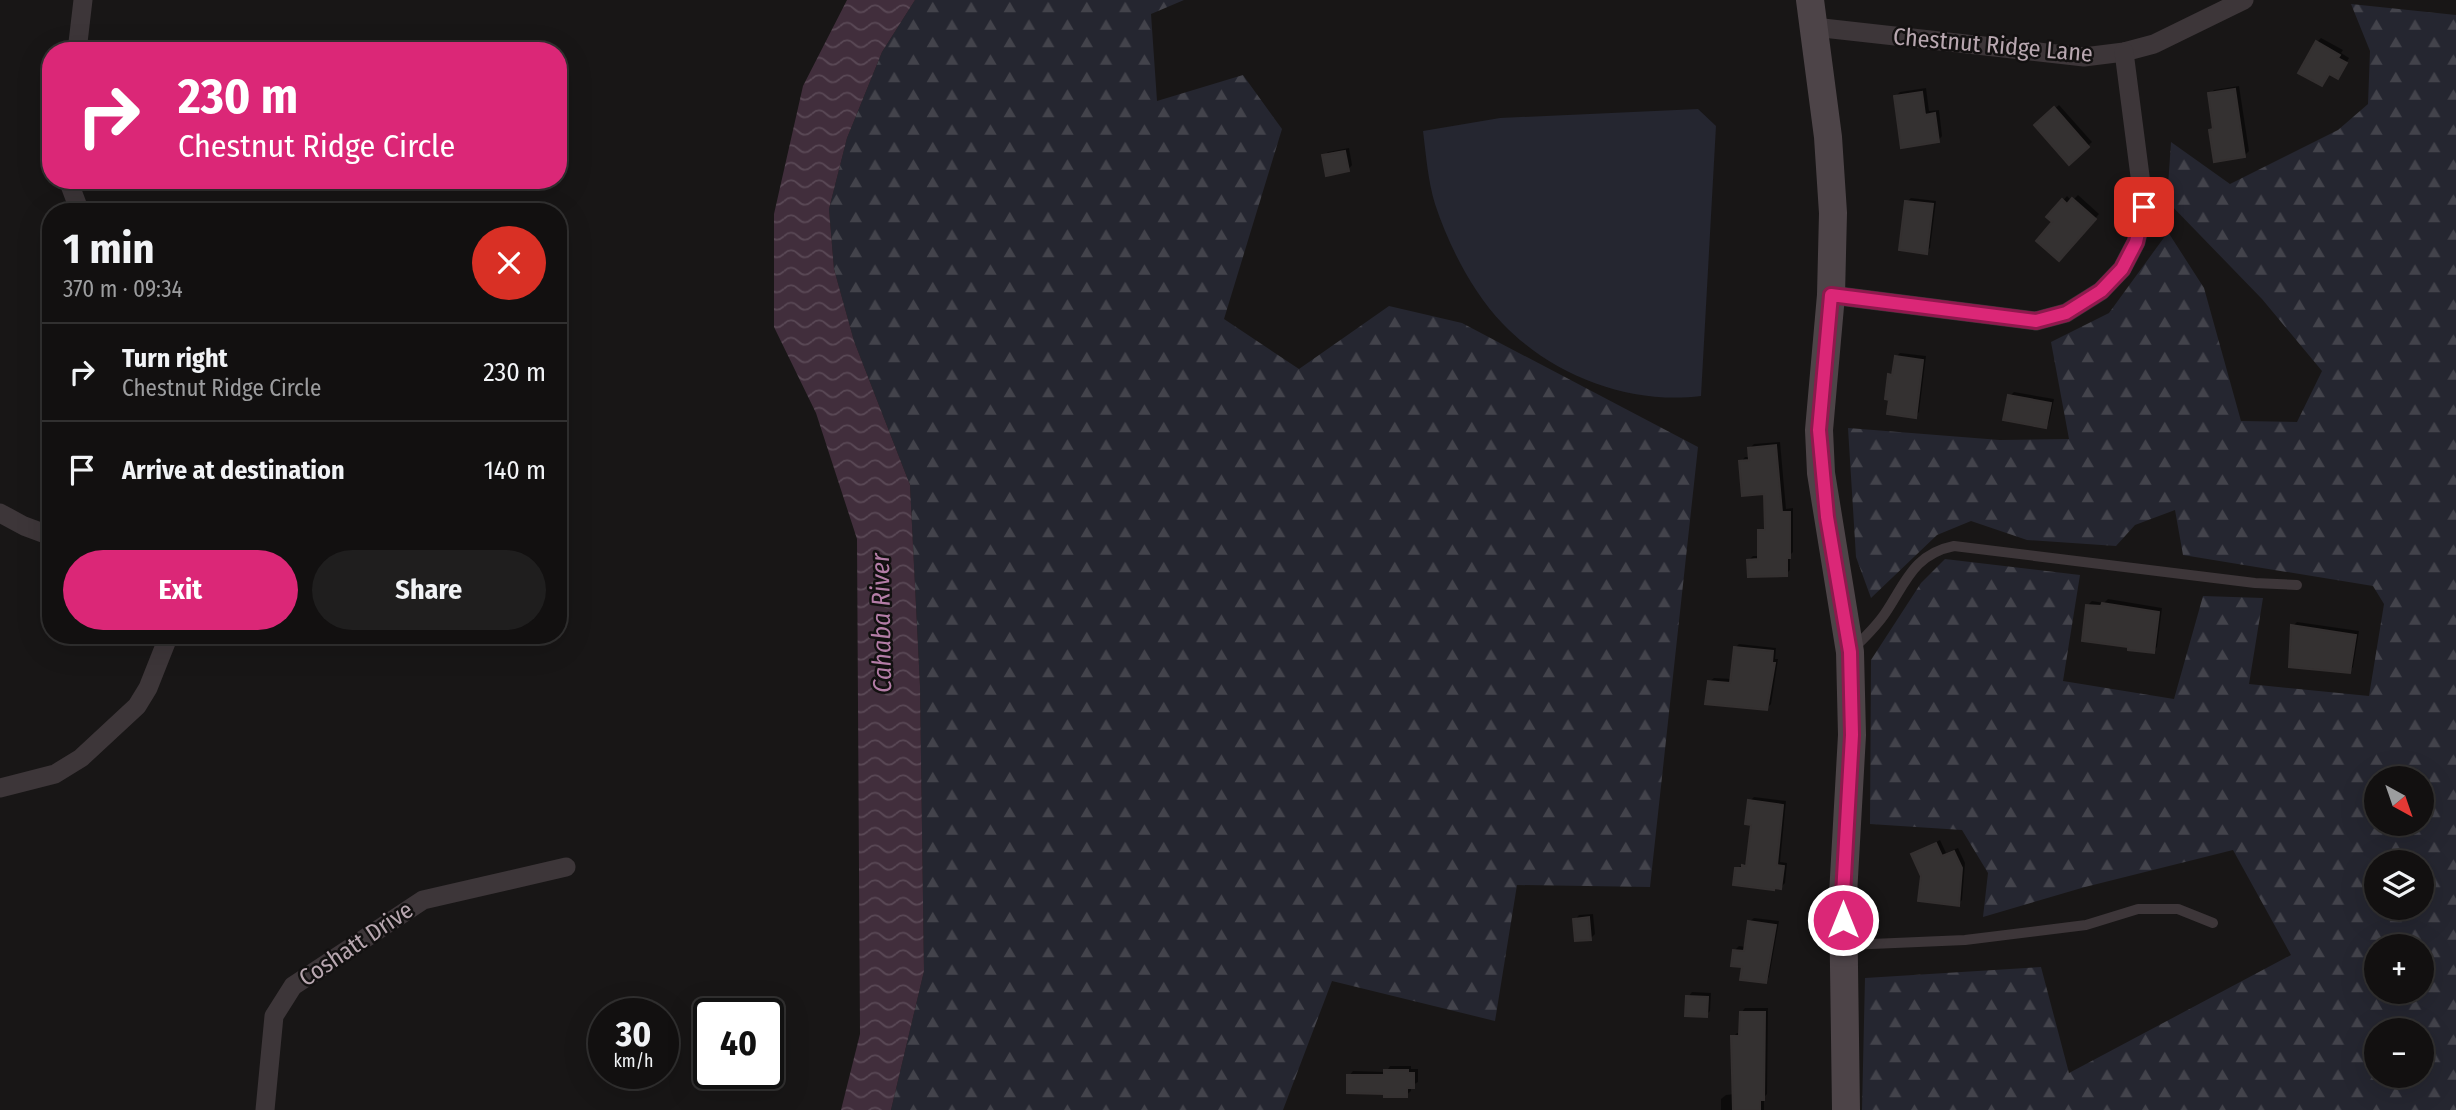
<!DOCTYPE html>
<html lang="en">
<head>
<meta charset="utf-8">
<style>
	:root { --surface:#121010; --page:#1f1e1e; --text:#f1f3f6; --muted:#9c9d9f; --line:#313030; --accent:#db2777 }
	body { margin:0; font-family:"Fira Sans Condensed",sans-serif; background:var(--page); color:var(--text); height:100vh; display:flex; flex-direction:column; font-size:26px; white-space:nowrap }
	* { box-sizing:border-box; margin:0 }
	p { font-size:23px; color:var(--muted) }
	.icon { flex:none; width:38px; height:38px; fill:none; stroke:currentColor; stroke-width:2; stroke-linecap:round; stroke-linejoin:round }
	.map { position:relative; flex:1; overflow:hidden }
	.drawer { position:absolute; left:42px; top:203px; width:525px; height:441px; display:flex; flex-direction:column; background:var(--surface); border-radius:28px; box-shadow:0 7px 28px #0002,0 0 0 2px var(--line) }
	.drawer>* { flex:none }
	.top-card { position:absolute; left:42px; top:42px; width:525px; height:147px; border-radius:28px; box-shadow:0 7px 28px #0002,0 0 0 2px var(--line); background:#db2777; color:#fff; overflow:hidden }
	.needle { width:46px; rotate:140deg }
	.controls { position:absolute; left:2364px; top:766px; display:grid; gap:14px }
	.controls a { display:grid; place-items:center; width:70px; height:70px; border-radius:50%; background:var(--surface); box-shadow:0 7px 28px #0002,0 0 0 2px var(--line); font-size:35px }
	.speed { position:absolute; left:588px; top:998px; display:flex; gap:14px; font-size:35px; font-weight:700; text-align:center }
	.speed>* { display:grid; place-content:center; width:91px; height:91px; border-radius:50%; background:var(--surface); box-shadow:0 7px 28px #0002,0 0 0 2px var(--line); line-height:1 }
	.speed small { font-size:18px; font-weight:400 }
	.speed .limit { border:4px solid #111; border-radius:10px; background:#fff; color:#111 }
	.pin { position:absolute; display:grid; place-items:center; width:60px; height:60px; color:#fff; margin:-30px; border-radius:14px; box-shadow:0 4px 10px #0006 }
	.me { position:absolute; width:77px; margin:-38px; rotate:0deg; stroke-linejoin:round; filter:drop-shadow(0 0 5px #0008) }
	.turn { display:flex; align-items:center; gap:24px; height:147px; padding:0 21px; font-size:32px }
	.turn .icon { width:91px; height:91px; stroke-width:2.5 }
	.turn b { display:block; font-size:49px; line-height:60px }
	.round { display:grid; place-items:center; flex:none; width:74px; height:74px; border-radius:37px; background:var(--page) }
	.head { display:flex; align-items:center; justify-content:space-between; height:119px; padding:0 21px }
	h1 { font-size:42px; font-weight:700; line-height:52px }
	.primary-button { display:flex; gap:14px; margin-top:auto; padding:14px 21px }
	.primary-button a { flex:1; height:80px; border-radius:42px; background:var(--accent); color:#fff; font-size:28px; font-weight:700; line-height:80px; text-align:center }
	.primary-button a+a { background:var(--page); color:var(--text) }
	ul { padding:0; list-style:none }
	li { display:flex; align-items:center; gap:21px; height:98px; padding:0 21px; border-top:2px solid var(--line) }
	li div { flex:1 }
	li b { display:block; font-size:26px }
	li em { font-style:normal }
	.map>svg:first-child { display:block }
	.forest { fill:url(#forest-firs); fill-rule:evenodd }
	.pitch { fill:#252630 }
	.water { fill:url(#water-waves) }
	.shadow { fill:#0007 }
	.building { fill:#343131; stroke:#343030; stroke-width:2 }
	.lines { fill:none; stroke-linecap:round; stroke-linejoin:round }
	.lane { stroke:#3d3639; stroke-width:10 }
	.street { stroke:#3d3639; stroke-width:19 }
	.secondary { stroke:#4d4448; stroke-width:28 }
	.route-casing { stroke:#8e194d; stroke-width:18 }
	.route { stroke:#db2777; stroke-width:12 }
	.labels { text-anchor:middle; stroke-width:5; stroke-linejoin:round; paint-order:stroke }
	.street-label { font-size:24px; fill:#b8a7b0; stroke:#131111 }
	.water-label { font-size:26px; font-style:italic; fill:#b47da7; stroke:#131111 }
</style>
</head>
<body>
<div class="map">
<svg width="2456" height="1110" viewBox="0 0 2456 1110">
	<defs>
		<pattern id="forest-firs" width="22" height="20" patternUnits="userSpaceOnUse" patternTransform="scale(1.75)"><rect width="22" height="20" fill="#252630"/><path d="M5 1l3.5 6h-7zM16 11l3.5 6h-7z" fill="#43434b"/></pattern>
		<pattern id="water-waves" width="16" height="10" patternUnits="userSpaceOnUse" patternTransform="scale(1.75)"><rect width="16" height="10" fill="#412e3c"/><path d="M0 5q4-4 8 0t8 0" fill="none" stroke="#5a4956"/></pattern>
	</defs>
	<rect width="100%" height="100%" fill="#181616"/>
	<!-- forest -->
	<g class="forest">
		<polygon points="915,0 1184,0 1151,14 1157,101 1243,75 1282,129 1224,319 1299,369 1389,306 1462,323 1698,447 1650,887 1517,885 1495,1021 1332,981 1283,1110 891,1110 924,971 920,686 910,485 854,341 834,269 829,209 847,138 882,52"/>
		<path d="M2351,4l105,11v1095h-594l3,-132 176,-11 28,106 222,-118 -58,-105 -148,37 -102,30 5,-44 -26,-43 -92,-6 1,-164 50,-77 24,-24 135,16 -17,106 111,18 29,-103 60,2 -14,86 120,12 15,-92 -11,-18 -190,-31 -8,-45 -40,15 -19,21 -89,-6 -56,-19 -34,14 -66,63 -15,-41 -8,-129 152,12 69,-1 -18,-97 58,-29 59,-81 36,56 37,133 56,1 25,-51 -60,-72 -95,-98 4,-59 59,42 108,-54 30,-26 2,-53zM2376,779h46v45h-46zM2376,863h46v45h-46zM2376,947h46v45h-46zM2376,1031h46v45h-46z"/>
	</g>
	<!-- pitch -->
	<path class="pitch" d="M1698,109l18,17 -15,270c-71,9 -148,-20 -198,-72 -31,-32 -54,-78 -68,-120 -7,-23 -9,-49 -12,-73l77,-13z"/>
	<!-- water -->
	<polygon class="water" points="847,0 915,0 882,52 847,138 829,209 834,269 854,341 910,485 920,686 924,971 891,1110 841,1110 860,1034 857,539 816,413 774,327 774,214 803,86"/>
	<!-- shadow -->
	<g class="shadow">
		<polygon points="2321,38 2343,50 2341,53 2349,58 2341,73 2330,73 2321,84 2317,42"/>
		<polygon points="2239,86 2249,151 2244,156 2211,131 2215,127 2210,94 2214,90"/>
		<polygon points="1926,88 1929,111 1939,110 1942,136 1938,141 1896,96 1900,92"/>
		<polygon points="2059,105 2092,142 2070,162 2036,125"/>
		<polygon points="1349,148 1352,165 1348,170 1324,156 1328,152"/>
		<polygon points="2078,195 2099,214 2063,255 2054,222 2048,217 2067,196 2072,201"/>
		<polygon points="1911,198 1936,201 1930,248 1926,252 1907,202"/>
		<polygon points="1900,353 1926,356 1919,412 1915,416 1889,375 1894,371 1896,357"/>
		<polygon points="2014,392 2054,399 2049,422 2045,427 2010,396"/>
		<polygon points="1780,442 1786,509 1793,508 1793,552 1790,555 1790,570 1786,574 1749,560 1753,556 1760,556 1759,531 1767,527 1766,492 1741,462 1745,457 1750,457 1750,448 1754,444"/>
		<polygon points="2108,599 2162,608 2157,647 2153,651 2088,605 2092,601 2104,603"/>
		<polygon points="2297,622 2359,631 2353,667 2349,672 2293,626"/>
		<polygon points="1739,644 1776,648 1775,659 1778,659 1771,704 1767,708 1709,682 1714,678 1732,679 1735,648"/>
		<polygon points="1754,797 1786,801 1780,862 1787,863 1785,883 1781,887 1774,888 1737,868 1748,862 1753,824 1750,801"/>
		<polygon points="1940,840 1946,853 1958,848 1965,863 1962,900 1958,904 1923,876 1913,854"/>
		<polygon points="1593,914 1595,934 1591,938 1575,920 1579,915"/>
		<polygon points="1754,918 1779,921 1769,977 1765,981 1744,965 1735,950 1739,946 1746,947 1749,922"/>
		<polygon points="1692,992 1711,993 1710,1011 1706,1015 1688,997"/>
		<polygon points="1745,1008 1768,1008 1767,1094 1764,1097 1764,1110 1721,1110 1721,1099 1726,1095 1735,1094 1733,1037 1737,1033 1741,1033 1741,1013"/>
		<polygon points="1390,1066 1411,1066 1411,1069 1418,1069 1418,1082 1411,1086 1411,1091 1406,1095 1385,1092 1349,1076 1353,1071 1386,1072"/>
	</g>
	<!-- building -->
	<g class="building">
		<polygon points="2316,41 2340,55 2338,58 2347,63 2338,79 2329,74 2322,86 2298,73"/>
		<polygon points="2235,89 2245,157 2214,162 2209,130 2213,129 2208,93"/>
		<polygon points="1922,92 1925,115 1935,113 1939,142 1901,148 1894,96"/>
		<polygon points="2054,107 2089,147 2069,165 2034,125"/>
		<polygon points="1345,151 1349,171 1326,176 1322,155"/>
		<polygon points="2072,198 2096,219 2059,261 2036,241 2052,222 2046,217 2062,199 2067,204"/>
		<polygon points="1905,201 1933,204 1927,254 1899,250"/>
		<polygon points="1895,356 1923,360 1916,418 1887,414 1889,400 1885,399 1888,374 1892,375"/>
		<polygon points="2008,395 2051,403 2046,428 2003,420"/>
		<polygon points="1776,445 1782,512 1790,512 1790,558 1787,558 1787,576 1748,577 1747,560 1758,559 1758,530 1765,530 1764,494 1742,496 1739,461 1749,460 1748,448"/>
		<polygon points="2102,603 2159,612 2154,653 2128,650 2128,647 2082,641 2086,605 2101,606"/>
		<polygon points="2291,625 2356,635 2350,673 2289,667"/>
		<polygon points="1734,647 1773,651 1772,663 1775,663 1767,710 1705,704 1708,681 1730,683"/>
		<polygon points="1748,800 1783,805 1777,865 1784,866 1781,889 1774,888 1774,890 1733,885 1735,868 1742,868 1742,865 1746,866 1751,825 1745,824"/>
		<polygon points="1936,843 1942,856 1954,851 1962,868 1959,906 1918,901 1921,876 1911,854"/>
		<polygon points="1589,917 1591,940 1575,941 1573,919"/>
		<polygon points="1748,921 1776,925 1766,983 1740,980 1742,967 1731,966 1733,950 1744,951"/>
		<polygon points="1686,996 1708,997 1707,1017 1685,1016"/>
		<polygon points="1740,1012 1765,1012 1764,1100 1760,1100 1760,1110 1733,1110 1731,1036 1739,1036"/>
		<polygon points="1384,1070 1408,1070 1408,1073 1414,1073 1414,1088 1407,1088 1407,1097 1384,1097 1384,1094 1347,1093 1347,1075 1384,1075"/>
	</g>
	<g class="lines">
		<!-- lane -->
		<g class="lane">
			<path d="M1853,649c11,-11 24,-23 33,-37 20,-30 28,-58 68,-66l301,37 42,2"/>
			<polyline points="1848,945 1965,940 2086,925 2138,909 2178,909 2213,923"/>
		</g>
		<!-- street -->
		<g class="street">
			<polyline points="1814,27 2084,57 2124,52 2154,44 2244,0"/>
			<polyline points="77,51 83,0"/>
			<polyline points="68,180 80,212"/>
			<polyline points="1831,295 2036,321 2066,313 2101,291 2122,269 2136,242 2144,207 2124,52"/>
			<polyline points="0,513 24,526 51,536"/>
			<polyline points="0,788 55,774 81,758 137,706 148,688 169,635"/>
			<polyline points="265,1110 274,1016 293,986 423,900 566,867"/>
		</g>
		<!-- secondary -->
		<polyline class="secondary" points="1810,0 1828,137 1833,213 1831,295 1819,430 1821,473 1850,652 1852,735 1843,895 1846,1110"/>
	</g>
	<g class="lines">
		<!-- route casing -->
		<g class="route-casing">
			<polyline id="route" points="1843,920 1843,895 1852,735 1850,652 1827,517 1819,430 1831,295 2036,321 2066,313 2101,291 2122,269 2136,242 2144,207"/>
		</g>
		<!-- route -->
		<use href="#route" class="route"/>
	</g>
	<g class="labels">
		<!-- street labels -->
		<g class="street-label">
			<text transform="translate(1993 45) rotate(5)" y="8">Chestnut Ridge Lane</text>
			<text transform="translate(356 944) rotate(-34)" y="8">Coshatt Drive</text>
		</g>
		<!-- water labels -->
		<g class="water-label">
			<text transform="translate(881 623) rotate(-91)" y="9">Cahaba River</text>
		</g>
	</g>
</svg>
<div class="controls">
<a><svg class="needle" viewBox="-14 -14 28 28"><path d="M0-13l5 13h-10z" fill="#e53935"/><path d="M0 13l5-13h-10z" fill="#9c9d9f"/></svg></a>
<a><svg class="icon" aria-label="layers" viewBox="0 0 24 24"><path d="M12 4l9 5-9 5-9-5zM3 14l9 5 9-5"/></svg></a>
<a>+</a>
<a>−</a>
</div>
<div class="speed"><div>30<small>km/h</small></div><div class="limit">40</div></div>
<div class="pin" style="left:2144px;top:207px;background:#d93025"><svg class="icon" aria-label="arrive" viewBox="0 0 24 24"><path d="M6 21V4h12l-3 4 3 4H6"/></svg></div>
<svg class="me" style="left:1843px;top:920px" viewBox="-20 -20 40 40"><circle r="17" fill="#db2777" stroke="#fff" stroke-width="3"/><path d="M0-11L8 9 0 5-8 9z" fill="#fff"/></svg>
<div class="top-card">
<div class="turn"><svg class="icon" aria-label="right" viewBox="0 0 24 24"><path d="M7 20v-9h11M14 6l5 5-5 5"/></svg><div><b>230 m</b>Chestnut Ridge Circle</div></div>
</div>
<section class="drawer">
<div class="head"><div><h1>1 min</h1><p>370 m · 09:34</p></div><a class="round" style="background:#d93025;color:#fff"><svg class="icon" aria-label="close" viewBox="0 0 24 24"><path d="M6 6l12 12M18 6L6 18"/></svg></a></div>
<ul>
<li><svg class="icon" aria-label="right" viewBox="0 0 24 24"><path d="M7 20v-9h11M14 6l5 5-5 5"/></svg><div><b>Turn right</b><p>Chestnut Ridge Circle</p></div><em>230 m</em></li>
<li><svg class="icon" aria-label="arrive" viewBox="0 0 24 24"><path d="M6 21V4h12l-3 4 3 4H6"/></svg><div><b>Arrive at destination</b></div><em>140 m</em></li>
</ul>
<div class="primary-button"><a>Exit</a><a>Share</a></div>
</section>
</div>
</body>
</html>
